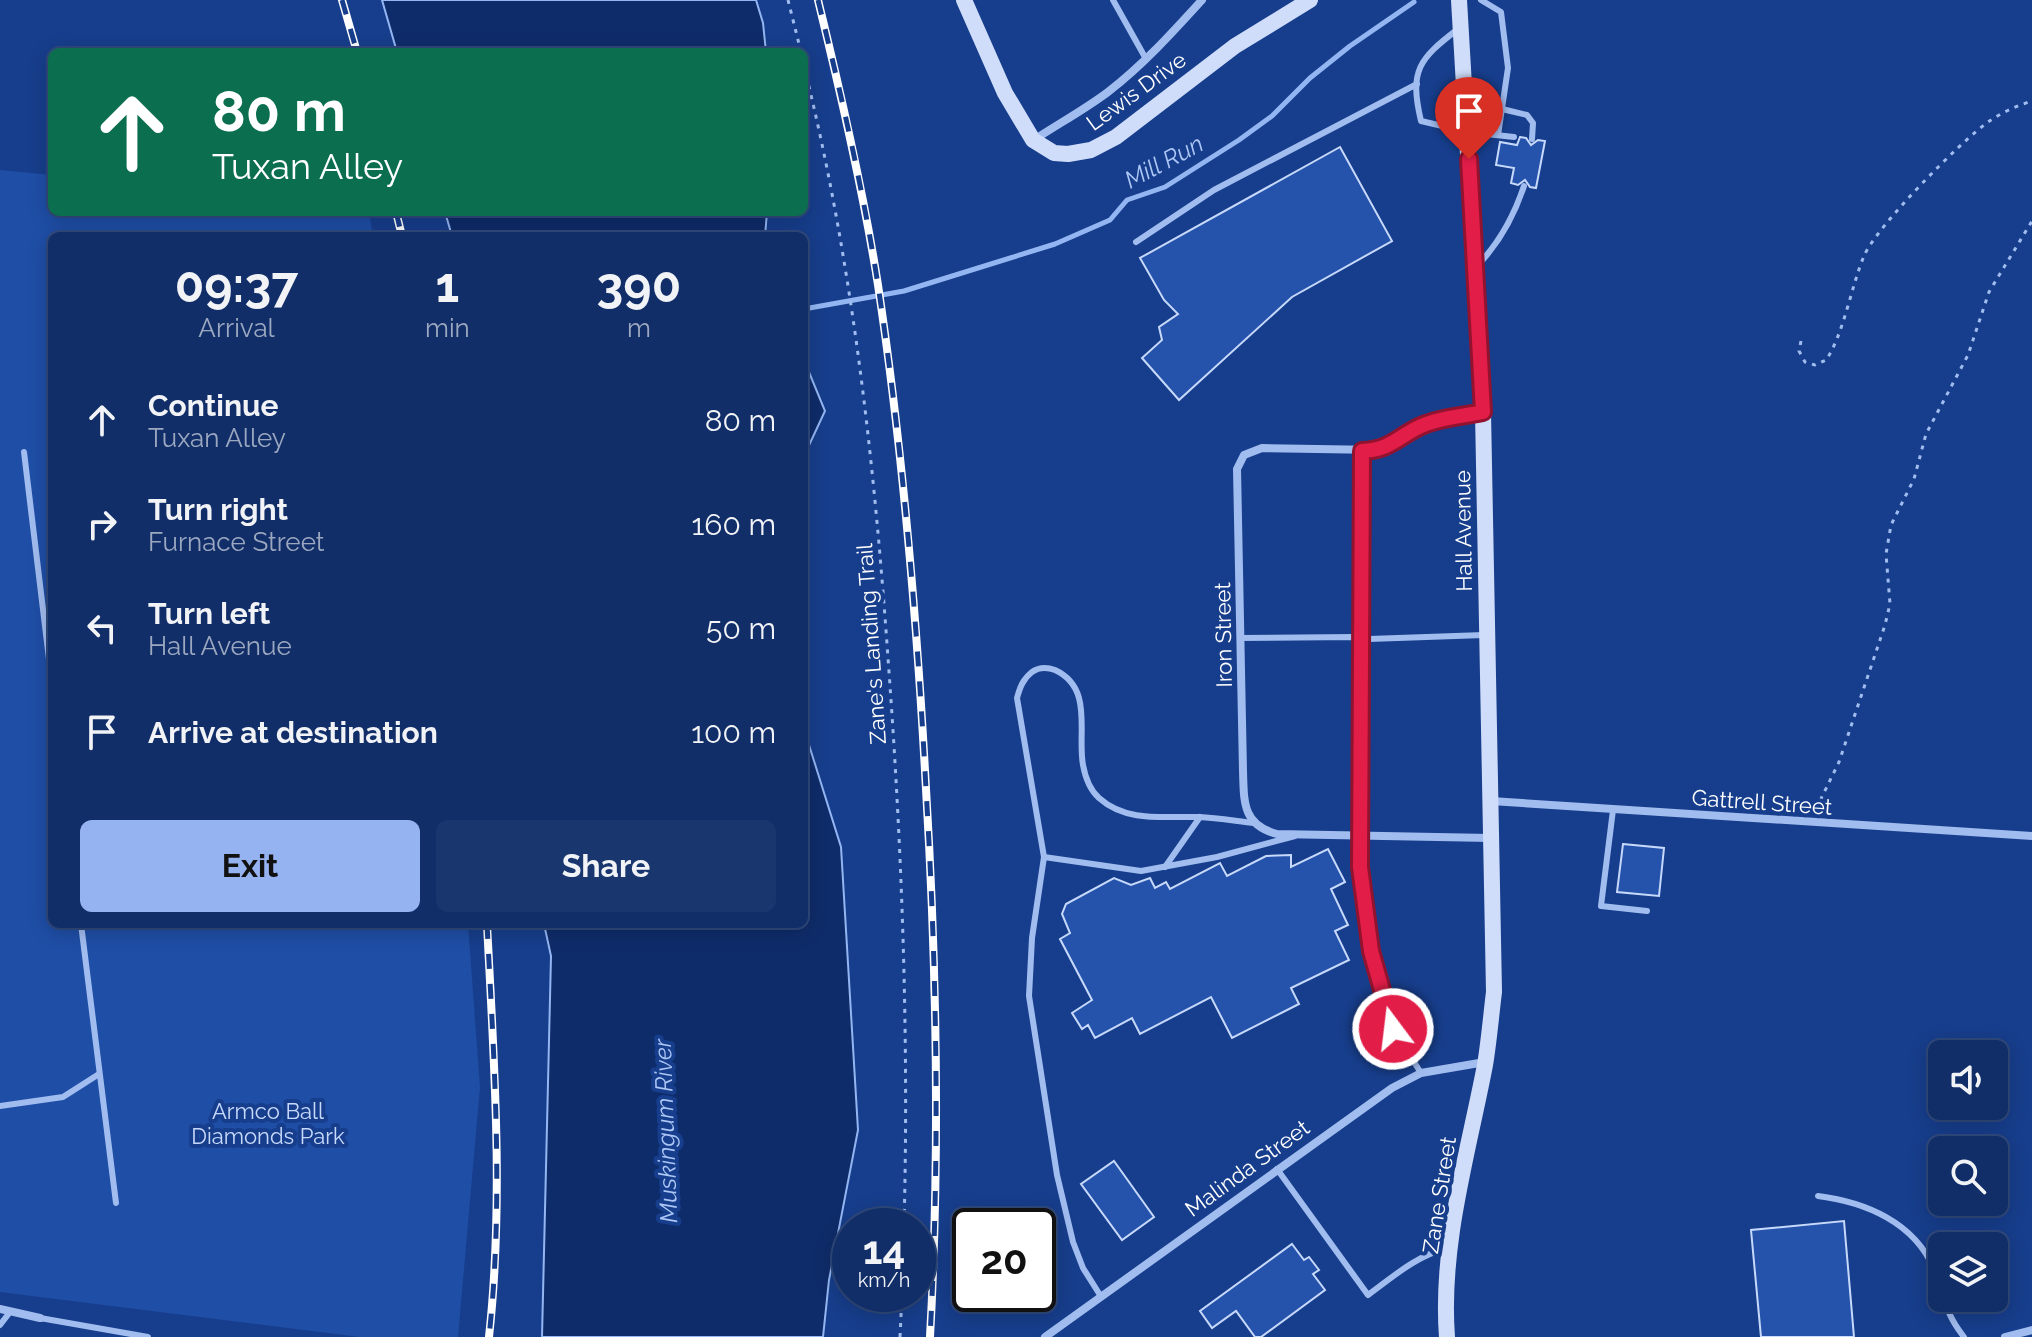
<!DOCTYPE html>
<html lang="en">
<head>
<meta charset="utf-8">
<style>
	:root { --surface:#112e69; --page:#1a366f; --text:#f1f3f6; --muted:#9ca8c0; --line:#304a7d; --accent:#95b2f1 }
	body { margin:0; font-family:Raleway,sans-serif; background:var(--page); color:var(--text); height:100vh; display:flex; flex-direction:column; font-size:30px; white-space:nowrap }
	* { box-sizing:border-box; margin:0 }
	p { font-size:26px; color:var(--muted) }
	.icon { flex:none; width:44px; height:44px; fill:none; stroke:currentColor; stroke-width:2; stroke-linecap:round; stroke-linejoin:round }
	.map { position:relative; flex:1; overflow:hidden }
	.drawer { position:absolute; left:48px; top:232px; width:760px; height:696px; display:flex; flex-direction:column; background:var(--surface); border-radius:12px; box-shadow:0 4px 20px #0003,0 0 0 2px var(--line) }
	.drawer>* { flex:none }
	.top-card { position:absolute; left:48px; top:48px; width:760px; height:168px; border-radius:12px; box-shadow:0 4px 20px #0003,0 0 0 2px var(--line); background:#0b6e4f; color:#fff; overflow:hidden }
	.controls { position:absolute; left:1928px; top:1040px; display:grid; gap:16px }
	.controls a { display:grid; place-items:center; width:80px; height:80px; border-radius:12px; background:var(--surface); box-shadow:0 4px 20px #0003,0 0 0 2px var(--line); font-size:40px }
	.speed { position:absolute; left:832px; top:1208px; display:flex; gap:16px; font-size:40px; font-weight:700; text-align:center }
	.speed>* { display:grid; place-content:center; width:104px; height:104px; border-radius:50%; background:var(--surface); box-shadow:0 4px 20px #0003,0 0 0 2px var(--line); line-height:1 }
	.speed small { font-size:20px; font-weight:400 }
	.speed .limit { border:4px solid #111; border-radius:12px; background:#fff; color:#111 }
	.pin { position:absolute; display:grid; place-items:center; width:68px; height:68px; color:#fff; margin:-82px -34px; border-radius:50% 50% 50% 0; rotate:-45deg; box-shadow:0 0 8px #0007 }
	.pin .icon { rotate:45deg }
	.me { position:absolute; width:88px; margin:-44px; rotate:345deg; stroke-linejoin:round; filter:drop-shadow(0 0 6px #0008) }
	.turn { display:flex; align-items:center; gap:28px; height:168px; padding:0 32px; font-size:36px }
	.turn .icon { width:104px; height:104px; stroke-width:2.5 }
	.turn b { display:block; font-size:56px; line-height:68px }
	.eta { display:flex; justify-content:space-evenly; align-items:center; height:136px; text-align:center }
	.eta b { font-size:48px; font-weight:700; line-height:56px }
	.primary-button { display:flex; gap:16px; margin-top:auto; padding:16px 32px }
	.primary-button a { flex:1; height:92px; border-radius:12px; background:var(--accent); color:#111; font-size:32px; font-weight:700; line-height:92px; text-align:center }
	.primary-button a+a { background:var(--page); color:var(--text) }
	ul { padding:0; list-style:none }
	li { display:flex; align-items:center; gap:24px; height:104px; padding:0 32px }
	li div { flex:1 }
	li b { display:block; font-size:30px }
	li em { font-style:normal }
	.map>svg:first-child { display:block }
	.green { fill:#1f4ea6 }
	.water { fill:#0f2c6a; stroke:#93b6f2; stroke-width:2 }
	.lines { fill:none; stroke-linecap:round; stroke-linejoin:round }
	.stream { stroke:#93b6f2; stroke-width:5 }
	.building { fill:#2553ab; stroke:#c7d9fb; stroke-width:2 }
	.path { stroke:#a1bcef; stroke-width:3; stroke-dasharray:4 6; stroke-linecap:butt }
	.service { stroke:#a1bcef; stroke-width:6 }
	.minor { stroke:#a1bcef; stroke-width:8 }
	.secondary { stroke:#cfddfa; stroke-width:16 }
	.rail-casing { stroke:#fff; stroke-width:8 }
	.rail { stroke:#173e8c; stroke-width:5; stroke-dasharray:15; stroke-linecap:butt }
	.route-casing { stroke:#92132f; stroke-width:20 }
	.route { stroke:#e11d48; stroke-width:14 }
	.labels { text-anchor:middle; stroke-width:8; stroke-linejoin:round; paint-order:stroke }
	.street-label { font-size:22px; fill:#fff; stroke:#173e8c }
	.park-label { font-size:22px; fill:#c7d9fb; stroke:#173e8c }
	.water-label { font-size:24px; font-style:italic; fill:#adc7f6; stroke:#173e8c }
</style>
</head>
<body>
<div class="map">
<svg width="2032" height="1337" viewBox="0 0 2032 1337">
	<rect width="100%" height="100%" fill="#173e8c"/>
	<!-- green -->
	<polygon class="green" points="0,170 52,175 52,212 369,212 373,236 52,236 52,924 468,924 480,1087 458,1337 360,1337 0,1292"/>
	<!-- water -->
	<g class="water">
		<polygon points="382,0 756,0 763,23 766,52 397,52"/>
		<polygon points="445,212 767,212 765,236 452,236"/>
		<polygon points="804,360 825,411 804,456"/>
		<polygon points="804,729 841,847 858,1130 829,1280 823,1337 542,1337 551,956 544,924 804,924"/>
	</g>
	<g class="lines">
		<!-- stream -->
		<polyline class="stream" points="804,309 904,291 1055,244 1110,220 1127,200 1165,187 1239,140 1272,116 1310,78 1350,46 1414,2"/>
	</g>
	<!-- building -->
	<g class="building">
		<polygon points="1520,137 1526,138 1531,145 1538,140 1545,141 1536,188 1530,187 1525,180 1518,185 1511,183 1514,168 1496,165 1500,142 1517,145"/>
		<polygon points="1340,147 1392,241 1292,297 1179,400 1142,358 1162,340 1159,327 1178,314 1164,300 1140,258"/>
		<polygon points="1623,844 1664,848 1659,896 1617,892"/>
		<polygon points="1328,849 1345,882 1331,889 1348,925 1335,931 1349,960 1291,988 1299,1004 1232,1038 1211,997 1140,1034 1132,1018 1095,1038 1088,1025 1082,1029 1072,1013 1092,1000 1060,939 1070,933 1062,914 1066,904 1114,878 1131,885 1150,878 1155,888 1166,882 1170,889 1220,863 1227,876 1266,856 1291,855 1291,867"/>
		<polygon points="1114,1161 1154,1217 1122,1240 1081,1184"/>
		<polygon points="1844,1221 1854,1337 1761,1337 1751,1230"/>
		<polygon points="1292,1244 1304,1260 1309,1257 1319,1270 1313,1274 1325,1290 1261,1337 1255,1337 1236,1311 1212,1328 1200,1311"/>
	</g>
	<g class="lines">
		<!-- path -->
		<g class="path">
			<polyline points="788,0 801,52"/>
			<path d="M804,66c48,193 70,393 84,592 14,189 21,379 16,568"/>
			<path d="M1801,341l-2,10 6,11 10,3 11,-5c17,-24 26,-76 38,-104 12,-29 96,-114 124,-134 13,-9 28,-16 44,-21"/>
			<polyline points="1816,809 1839,762 1885,625 1890,604 1886,554 1891,525 1914,479 1926,434 1968,355 1989,292 2032,221"/>
			<polyline points="900,1337 902,1294"/>
		</g>
		<!-- service -->
		<g class="service">
			<polyline points="1113,0 1146,59"/>
			<polyline points="1481,0 1501,12 1508,68 1498,135"/>
			<path d="M1458,29c-39,30 -49,41 -37,92l47,11 46,5"/>
			<polyline points="1502,109 1527,115 1533,123 1532,139"/>
			<polyline points="1136,242 1214,190 1417,84"/>
			<path d="M1478,265c22,-23 36,-49 46,-79"/>
			<polyline points="1362,451 1360,867 1371,951 1393,1029 1421,1073"/>
			<polyline points="24,452 52,684"/>
			<polyline points="1241,638 1354,637 1369,639 1484,635"/>
			<polyline points="1613,810 1601,906 1647,911"/>
			<polyline points="1044,857 1141,871 1217,857 1295,836"/>
			<polyline points="1165,867 1200,817"/>
			<polyline points="81,924 116,1203"/>
			<polyline points="0,1106 63,1097 99,1074"/>
			<path d="M1277,1169l91,126c26,-19 48,-39 79,-47"/>
			<path d="M1818,1196c47,6 96,26 116,73 12,29 9,41 30,68"/>
			<path d="M1100,1295l-17,-27 -10,-26 -16,-67 -28,-179 3,-58 12,-81 -27,-159c3,-11 6,-19 15,-26 7,-5 15,-5 23,-2 39,18 22,63 28,95 2,11 7,25 16,33 28,25 66,18 100,19 19,1 37,4 56,6"/>
			<polyline points="40,1318 148,1337"/>
			<polyline points="0,1325 10,1312"/>
		</g>
		<!-- minor -->
		<g class="minor">
			<path d="M1034,140c24,-16 50,-30 74,-48 35,-27 64,-59 94,-92"/>
			<path d="M1483,412l-59,12 -45,26 -117,-2 -18,7 -7,14 6,302c1,30 -1,54 34,63l213,4"/>
			<polyline points="1491,801 2032,836"/>
			<polyline points="0,1309 40,1318"/>
			<polyline points="1045,1337 1392,1088 1421,1073 1485,1062"/>
			<polyline points="2005,1337 2032,1330"/>
		</g>
		<!-- secondary -->
		<g class="secondary">
			<polyline points="964,0 1005,93 1033,140 1054,153 1068,154 1091,150 1116,137 1235,46 1310,0"/>
			<path d="M1447,1337c-7,-92 21,-183 38,-272 4,-24 6,-49 9,-73l-11,-580 -24,-412"/>
		</g>
		<!-- rail casing -->
		<g class="rail-casing">
			<g id="rail">
				<polyline points="342,0 357,52"/>
				<path d="M818,0c23,94 45,189 60,285 25,167 39,336 48,504 11,183 14,366 4,548"/>
				<polyline points="396,212 402,236"/>
				<path d="M487,924c7,137 17,276 2,413"/>
			</g>
		</g>
		<!-- rail -->
		<use href="#rail" class="rail"/>
	</g>
	<g class="lines">
		<!-- route casing -->
		<g class="route-casing">
			<path id="route" d="M1393,1029l-22,-78 -11,-84 2,-416c31,-1 39,-18 64,-27 18,-7 38,-8 57,-12l-14,-253"/>
		</g>
		<!-- route -->
		<use href="#route" class="route"/>
	</g>
	<g class="labels">
		<!-- street labels -->
		<g class="street-label">
			<text transform="translate(1136 91) rotate(-36)" y="8">Lewis Drive</text>
			<text transform="translate(1463 531) rotate(-91)" y="8">Hall Avenue</text>
			<text transform="translate(1223 635) rotate(-91)" y="8">Iron Street</text>
			<text transform="translate(871 644) rotate(-94)" y="8">Zane's Landing Trail</text>
			<text transform="translate(1762 802) rotate(4)" y="8">Gattrell Street</text>
			<text transform="translate(1247 1168) rotate(-36)" y="8">Malinda Street</text>
			<text transform="translate(1439 1195) rotate(-81)" y="8">Zane Street</text>
		</g>
		<!-- park labels -->
		<g class="park-label">
			<text x="268" y="1119">Armco Ball<tspan x="268" dy="25">Diamonds Park</tspan></text>
		</g>
		<!-- water labels -->
		<g class="water-label">
			<text transform="translate(1164 162) rotate(-28)" y="8">Mill Run</text>
			<text transform="translate(666 1131) rotate(-92)" y="8">Muskingum River</text>
		</g>
	</g>
</svg>
<div class="controls">
<a><svg class="icon" aria-label="sound" viewBox="0 0 24 24"><path d="M4 9h4l5-4v14l-5-4H4zM17 9q2 3 0 6"/></svg></a>
<a><svg class="icon" aria-label="search" viewBox="0 0 24 24"><circle cx="10" cy="10" r="6"/><path d="M15 15l6 6"/></svg></a>
<a><svg class="icon" aria-label="layers" viewBox="0 0 24 24"><path d="M12 4l9 5-9 5-9-5zM3 14l9 5 9-5"/></svg></a>
</div>
<div class="speed"><div>14<small>km/h</small></div><div class="limit">20</div></div>
<div class="pin" style="left:1469px;top:159px;background:#d93025"><svg class="icon" aria-label="arrive" viewBox="0 0 24 24"><path d="M6 21V4h12l-3 4 3 4H6"/></svg></div>
<svg class="me" style="left:1393px;top:1029px" viewBox="-20 -20 40 40"><circle r="17" fill="#e11d48" stroke="#fff" stroke-width="3"/><path d="M0-11L8 9 0 5-8 9z" fill="#fff"/></svg>
<div class="top-card">
<div class="turn"><svg class="icon" aria-label="ahead" viewBox="0 0 24 24"><path d="M12 20V5M6 11l6-6 6 6"/></svg><div><b>80 m</b>Tuxan Alley</div></div>
</div>
<section class="drawer">
<div class="eta">
<div><b>09:37</b><p>Arrival</p></div>
<div><b>1</b><p>min</p></div>
<div><b>390</b><p>m</p></div>
</div>
<ul>
<li><svg class="icon" aria-label="ahead" viewBox="0 0 24 24"><path d="M12 20V5M6 11l6-6 6 6"/></svg><div><b>Continue</b><p>Tuxan Alley</p></div><em>80 m</em></li>
<li><svg class="icon" aria-label="right" viewBox="0 0 24 24"><path d="M7 20v-9h11M14 6l5 5-5 5"/></svg><div><b>Turn right</b><p>Furnace Street</p></div><em>160 m</em></li>
<li><svg class="icon" aria-label="left" viewBox="0 0 24 24"><path d="M17 20v-9H6M10 6l-5 5 5 5"/></svg><div><b>Turn left</b><p>Hall Avenue</p></div><em>50 m</em></li>
<li><svg class="icon" aria-label="arrive" viewBox="0 0 24 24"><path d="M6 21V4h12l-3 4 3 4H6"/></svg><div><b>Arrive at destination</b></div><em>100 m</em></li>
</ul>
<div class="primary-button"><a>Exit</a><a>Share</a></div>
</section>
</div>
</body>
</html>
